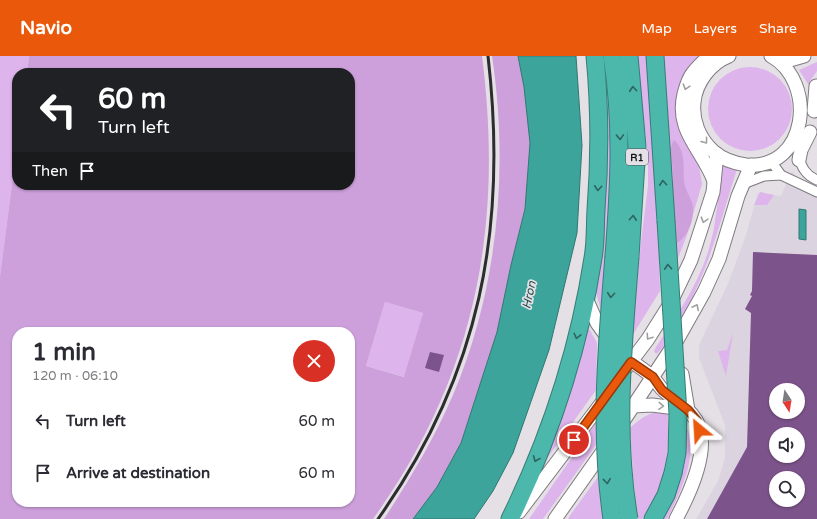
<!DOCTYPE html>
<html lang="en">
<head>
<meta charset="utf-8">
<style>
	:root { --surface:#fff; --page:#f2f2f3; --text:#2b2b33; --muted:#7c7c81; --accent:#ea580c }
	body { margin:0; font-family:"Varela Round",sans-serif; background:var(--page); color:var(--text); height:100vh; display:flex; flex-direction:column; font-size:15px; white-space:nowrap }
	* { box-sizing:border-box; margin:0 }
	p { font-size:13px; color:var(--muted) }
	.icon { flex:none; width:22px; height:22px; fill:none; stroke:currentColor; stroke-width:2; stroke-linecap:round; stroke-linejoin:round }
	.map { position:relative; flex:1; overflow:hidden }
	.drawer { position:absolute; left:12px; top:271px; width:343px; height:180px; display:flex; flex-direction:column; background:var(--surface); border-radius:16px; box-shadow:0 1px 3px #0004 }
	.drawer>* { flex:none }
	.banner { position:absolute; left:12px; top:12px; width:343px; height:122px; border-radius:16px; box-shadow:0 1px 3px #0004; background:#202124; color:#fff; overflow:hidden }
	.needle { width:26px; rotate:168deg }
	.buttons { position:absolute; left:769px; top:327px; display:grid; gap:8px }
	.buttons a { display:grid; place-items:center; width:36px; height:36px; border-radius:50%; background:var(--surface); box-shadow:0 1px 3px #0004; font-size:20px }
	.pin { position:absolute; display:grid; place-items:center; width:34px; height:34px; color:#fff; margin:-17px; border:2px solid #fff; border-radius:50%; box-shadow:0 1px 4px #0007 }
	.me { position:absolute; width:44px; margin:-22px; rotate:333deg; stroke-linejoin:round; filter:drop-shadow(0 0 3px #0008) }
	.turn { display:flex; align-items:center; gap:14px; height:84px; padding:0 20px; font-size:18px }
	.turn .icon { width:52px; height:52px; stroke-width:2.5 }
	.turn b { display:block; font-size:28px; line-height:34px }
	.then { display:flex; align-items:center; height:38px; padding:0 20px; background:#0003; gap:8px; font-size:15px }
	.round { display:grid; place-items:center; flex:none; width:42px; height:42px; border-radius:21px; background:var(--page) }
	.overview { display:flex; align-items:center; justify-content:space-between; height:68px; padding:0 20px }
	h1 { font-size:24px; font-weight:700; line-height:30px }
	ul { padding:0; list-style:none }
	li { display:flex; align-items:center; gap:12px; height:52px; padding:0 20px }
	li div { flex:1 }
	li b { display:block; font-size:15px }
	li em { font-style:normal }
	header { display:flex; align-items:center; gap:24px; box-sizing:border-box; height:56px; padding:0 20px; background:var(--accent); color:#fff }
	header strong { font-size:19px }
	nav { display:flex; gap:22px; margin-inline-start:auto; font-size:14px }
	.map>svg:first-child { display:block }
	.built { fill:#dcd3e0; fill-rule:evenodd }
	.green { fill:#ddb4eb }
	.forest { fill:#cda0dc; fill-rule:evenodd }
	.water { fill:#3ca49a; stroke:#307872 }
	.building { fill:#7c538a; fill-rule:evenodd }
	.lines { fill:none; stroke-linecap:round; stroke-linejoin:round }
	.street-casing { stroke:#7f7b80; stroke-width:11 }
	.secondary-casing { stroke:#7f7b80; stroke-width:15 }
	.highway-casing { stroke:#387d76; stroke-width:19 }
	.street { stroke:#fff; stroke-width:9 }
	.secondary { stroke:#fff; stroke-width:13 }
	.highway { stroke:#4cb7ab; stroke-width:17 }
	.rail { stroke:#2d2c2e; stroke-width:3 }
	.highway-bridge-casing { stroke:#387d76; stroke-width:19; stroke-linecap:butt }
	.highway-bridge { stroke:#4cb7ab; stroke-width:17 }
	.oneway { stroke:#a1a0a1 }
	.oneway2 { stroke:#306460 }
	.route-casing { stroke:#983908; stroke-width:10 }
	.route { stroke:#ea580c; stroke-width:7 }
	.labels { text-anchor:middle; stroke-width:3.5; stroke-linejoin:round; paint-order:stroke }
	.shield { fill:#e4e0e6; stroke:#525053; stroke-width:1 }
	.shield-label { font-size:10px; font-weight:bold; fill:#131214 }
	.water-label { font-size:12px; font-style:italic; fill:#204d48; stroke:#e4e0e6 }
</style>
</head>
<body>
<header>
<strong>Navio</strong>
<nav><a>Map</a><a>Layers</a><a>Share</a></nav>
</header>
<div class="map">
<svg width="817" height="463" viewBox="0 0 817 463">
	<rect width="100%" height="100%" fill="#e4e0e6"/>
	<!-- built -->
	<path class="built" d="M792,115l15,18 10,4v326h-121l22,-38 7,-23v-33l-26,-67v-13l28,-59 18,-48 13,-45 23,3zM776,334h22v22h-22zM776,378h22v22h-22zM776,422h22v22h-22z"/>
	<!-- green -->
	<g class="green">
		<polygon points="0,0 29,0 27,17 17,17 17,90 0,220"/>
		<path d="M601,0h4c12,84 3,170 -4,254l-6,-21z"/>
		<polygon points="637,0 648,0 658,160 660,235 632,280 641,186 648,130 648,100"/>
		<polygon points="661,0 699,0 688,14 678,66 683,82 699,110 702,128 687,179 675,210"/>
		<polygon points="817,6 817,15 808,28 799,14"/>
		<circle cx="750" cy="53" r="42"/>
		<path d="M719,106l18,7c-18,56 -31,114 -65,163 -4,7 -9,17 -16,22l-2,-3 2,-4c21,-32 46,-67 55,-106 3,-10 4,-22 6,-33 2,-16 6,-30 2,-46z"/>
		<polygon points="760,136 774,139 767,149 754,149"/>
		<polygon points="385,246 423,257 405,321 366,310"/>
		<polygon points="588,271 597,287 596,334 543,408 559,367"/>
		<polygon points="733,277 726,320 718,295 727,294"/>
		<path d="M663,355l5,2c1,41 -2,73 -26,106h-4l-5,-44 -3,-47c11,-10 19,-16 33,-17z"/>
		<polygon points="596,367 596,389 543,463 529,463"/>
		<path d="M685,367c15,31 -4,68 -18,96h-4c20,-29 21,-62 22,-96z"/>
		<polygon points="598,421 603,463 568,463 571,458"/>
	</g>
	<!-- forest -->
	<g class="forest">
		<path d="M29,0h453c22,172 -7,321 -109,463h-373v-243l17,-130v39h333v-112h-323zM385,246l38,11 -19,64 -38,-11zM17,276h333v170h-333z"/>
		<path d="M492,0h26l6,31 6,56 -5,66 -14,56 -14,67 -36,111 -24,44 -24,32h-29c26,-40 50,-80 69,-124 45,-106 56,-226 39,-339z"/>
		<path d="M674,84c12,11 9,26 10,41 1,8 5,14 8,21 4,14 -3,34 -15,41h-2c-1,-22 -2,-44 -2,-66 1,-11 -6,-27 1,-37z"/>
	</g>
	<!-- water -->
	<g class="water">
		<polygon points="518,0 576,0 582,89 577,177 549,294 513,397 493,435 474,463 413,463 437,431 461,387 497,276 511,209 525,153 530,87 524,31"/>
		<polygon points="799,153 806,154 806,184 799,183"/>
	</g>
	<!-- building -->
	<g class="building">
		<path d="M753,196l64,3v264h-110l40,-72 4,-134 -6,-4 7,-13 -2,-1 2,-4zM776,334h22v22h-22zM776,378h22v22h-22zM776,422h22v22h-22z"/>
		<polygon points="430,296 444,299 439,316 425,312"/>
	</g>
	<g class="lines">
		<!-- street casing -->
		<g class="street-casing">
			<g id="street">
				<path d="M798,100c4,11 7,19 19,24"/>
				<polyline points="771,105 781,119 817,136"/>
				<polyline points="743,128 764,120 781,119"/>
			</g>
		</g>
		<!-- secondary casing -->
		<g class="secondary-casing">
			<g id="secondary">
				<path d="M709,0c-6,6 -12,11 -17,18 -4,5 -6,13 -8,20 -9,37 18,55 30,87"/>
				<path d="M729,0c-18,7 -33,26 -35,46 -2,18 5,36 19,49 9,8 20,12 33,14 63,5 71,-84 25,-109"/>
				<polyline points="783,6 804,0"/>
				<polyline points="814,55 816,30"/>
				<polyline points="799,104 801,94 810,76"/>
				<polyline points="586,242 597,267 610,285"/>
				<path d="M625,300c9,8 19,13 27,21 5,4 7,10 12,14 11,9 25,17 32,29 16,27 -7,75 -20,99"/>
				<polyline points="682,318 688,354"/>
				<polyline points="620,320 648,283 670,248 691,204 713,136 717,98"/>
				<polyline points="633,350 652,349 684,353"/>
				<polyline points="620,370 677,284 704,236 719,203 738,140 751,109"/>
				<polyline points="519,456 607,340"/>
				<polyline points="555,463 608,388"/>
			</g>
		</g>
		<!-- highway casing -->
		<g class="highway-casing">
			<g id="highway">
				<path d="M612,0c11,67 7,133 2,200"/>
				<polyline points="629,0 637,90 630,201"/>
				<polyline points="655,0 666,165"/>
				<path d="M510,463c40,-82 69,-170 83,-261 3,-16 2,-32 3,-48 4,-52 4,-102 -1,-154"/>
				<polyline points="653,463 666,439 673,417"/>
			</g>
		</g>
		<!-- street -->
		<use href="#street" class="street"/>
		<!-- secondary -->
		<use href="#secondary" class="secondary"/>
		<!-- highway -->
		<use href="#highway" class="highway"/>
		<!-- rail -->
		<path class="rail" d="M378,463c102,-144 130,-290 110,-463"/>
		<!-- highway-bridge casing -->
		<g class="highway-bridge-casing">
			<g id="highway-bridge">
				<polyline points="666,165 678,358 677,397 673,417"/>
				<path d="M612,463c-13,-88 -5,-175 2,-263"/>
				<path d="M629,463c-15,-87 -6,-174 1,-262"/>
			</g>
		</g>
		<!-- highway-bridge -->
		<use href="#highway-bridge" class="highway-bridge"/>
	</g>
	<!-- one-way arrows -->
	<defs><path id="oneway-chevron" d="M-2-3.5L2.5 0L-2 3.5" fill="none" stroke-width="1.6" stroke-linecap="round" stroke-linejoin="round"/></defs>
	<g class="oneway">
		<use href="#oneway-chevron" transform="translate(686 31) rotate(107)"/>
		<use href="#oneway-chevron" transform="translate(705 85) rotate(53)"/>
		<use href="#oneway-chevron" transform="translate(704 164) rotate(108)"/>
		<use href="#oneway-chevron" transform="translate(696 251) rotate(-63)"/>
		<use href="#oneway-chevron" transform="translate(649 281) rotate(124)"/>
		<use href="#oneway-chevron" transform="translate(661 350) rotate(3)"/>
	</g>
	<g class="oneway2">
		<use href="#oneway-chevron" transform="translate(633 33) rotate(-95)"/>
		<use href="#oneway-chevron" transform="translate(620 81) rotate(88)"/>
		<use href="#oneway-chevron" transform="translate(663 127) rotate(-94)"/>
		<use href="#oneway-chevron" transform="translate(598 132) rotate(94)"/>
		<use href="#oneway-chevron" transform="translate(633 162) rotate(-86)"/>
		<use href="#oneway-chevron" transform="translate(668 211) rotate(-93)"/>
		<use href="#oneway-chevron" transform="translate(611 239) rotate(95)"/>
		<use href="#oneway-chevron" transform="translate(577 280) rotate(104)"/>
		<use href="#oneway-chevron" transform="translate(536 403) rotate(113)"/>
		<use href="#oneway-chevron" transform="translate(607 425) rotate(84)"/>
	</g>
	<g class="lines">
		<!-- route casing -->
		<g class="route-casing">
			<polyline id="route" points="574,384 631,306 653,321 662,334 688,354 697,365 699,374"/>
		</g>
		<!-- route -->
		<use href="#route" class="route"/>
	</g>
	<g class="labels">
		<!-- shield labels -->
		<rect class="shield" x="626" y="93" width="22" height="16" rx="3"/>
		<g class="shield-label">
			<text x="637" y="105">R1</text>
		</g>
		<!-- water labels -->
		<g class="water-label">
			<text transform="translate(529 239) rotate(-78)" y="4">Hron</text>
		</g>
	</g>
</svg>
<div class="buttons">
<a><svg class="needle" viewBox="-14 -14 28 28"><path d="M0-13l5 13h-10z" fill="#e53935"/><path d="M0 13l5-13h-10z" fill="#7c7c81"/></svg></a>
<a><svg class="icon" aria-label="sound" viewBox="0 0 24 24"><path d="M4 9h4l5-4v14l-5-4H4zM17 9q2 3 0 6"/></svg></a>
<a><svg class="icon" aria-label="search" viewBox="0 0 24 24"><circle cx="10" cy="10" r="6"/><path d="M15 15l6 6"/></svg></a>
</div>
<div class="pin" style="left:574px;top:384px;background:#d93025"><svg class="icon" aria-label="arrive" viewBox="0 0 24 24"><path d="M6 21V4h12l-3 4 3 4H6"/></svg></div>
<svg class="me" style="left:699px;top:374px" viewBox="-20 -20 40 40"><path d="M0-17L14 15 0 8-14 15z" fill="#ea580c" stroke="#fff" stroke-width="4"/></svg>
<div class="banner">
<div class="turn"><svg class="icon" aria-label="left" viewBox="0 0 24 24"><path d="M17 20v-9H6M10 6l-5 5 5 5"/></svg><div><b>60 m</b>Turn left</div></div>
<div class="then">Then<svg class="icon" aria-label="arrive" viewBox="0 0 24 24"><path d="M6 21V4h12l-3 4 3 4H6"/></svg></div>
</div>
<section class="drawer">
<div class="overview"><div><h1>1 min</h1><p>120 m · 06:10</p></div><a class="round" style="background:#d93025;color:#fff"><svg class="icon" aria-label="close" viewBox="0 0 24 24"><path d="M6 6l12 12M18 6L6 18"/></svg></a></div>
<ul>
<li><svg class="icon" aria-label="left" viewBox="0 0 24 24"><path d="M17 20v-9H6M10 6l-5 5 5 5"/></svg><div><b>Turn left</b></div><em>60 m</em></li>
<li><svg class="icon" aria-label="arrive" viewBox="0 0 24 24"><path d="M6 21V4h12l-3 4 3 4H6"/></svg><div><b>Arrive at destination</b></div><em>60 m</em></li>
</ul>
</section>
</div>
</body>
</html>
